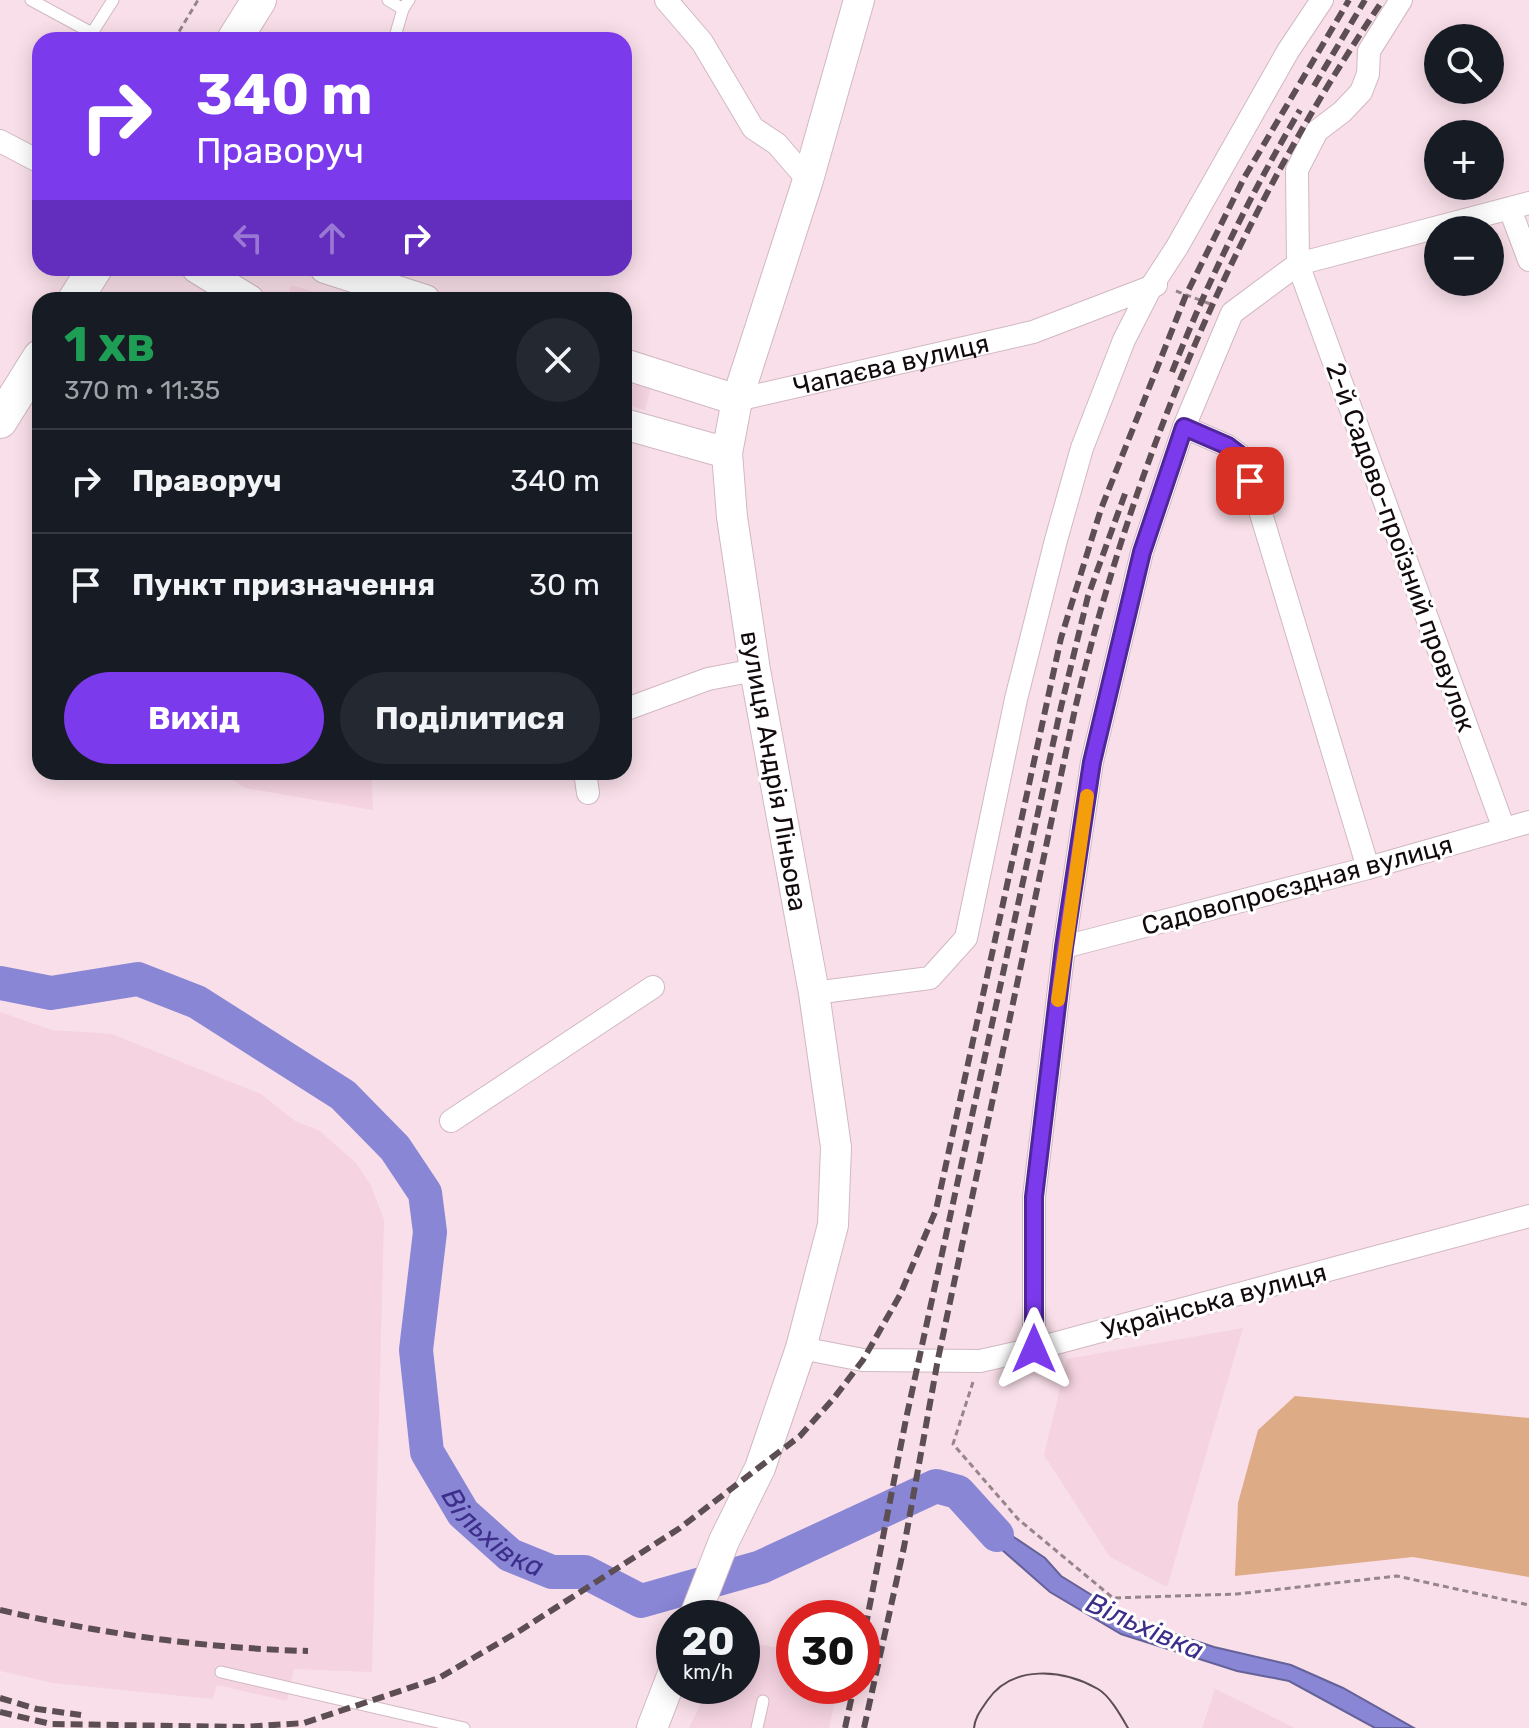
<!DOCTYPE html>
<html lang="uk">
<head>
<meta charset="utf-8">
<style>
	:root { --surface:#171b24; --page:#242831; --text:#f1f3f6; --muted:#9ea1a6; --line:#363941; --accent:#7c3aed }
	body { margin:0; font-family:Rubik,sans-serif; background:var(--page); color:var(--text); height:100vh; display:flex; flex-direction:column; font-size:30px; white-space:nowrap }
	* { box-sizing:border-box; margin:0 }
	p { font-size:26px; color:var(--muted) }
	.icon { flex:none; width:44px; height:44px; fill:none; stroke:currentColor; stroke-width:2; stroke-linecap:round; stroke-linejoin:round }
	.map { position:relative; flex:1; overflow:hidden }
	.details { position:absolute; left:32px; top:292px; width:600px; height:488px; display:flex; flex-direction:column; background:var(--surface); border-radius:24px; box-shadow:0 4px 20px #0003 }
	.details>* { flex:none }
	.guide { position:absolute; left:32px; top:32px; width:600px; height:244px; border-radius:24px; box-shadow:0 4px 20px #0003; background:#7c3aed; color:#fff; overflow:hidden }
	.controls { position:absolute; left:1424px; top:24px; display:grid; gap:16px }
	.controls a { display:grid; place-items:center; width:80px; height:80px; border-radius:50%; background:var(--surface); box-shadow:0 4px 20px #0003; font-size:40px }
	.speed { position:absolute; left:656px; top:1600px; display:flex; gap:16px; font-size:40px; font-weight:700; text-align:center }
	.speed>* { display:grid; place-content:center; width:104px; height:104px; border-radius:50%; background:var(--surface); box-shadow:0 4px 20px #0003; line-height:1 }
	.speed small { font-size:20px; font-weight:400 }
	.speed .limit { border:12px solid #d22; background:#fff; color:#111 }
	.pin { position:absolute; display:grid; place-items:center; width:68px; height:68px; color:#fff; margin:-34px; border-radius:16px; box-shadow:0 4px 12px #0006 }
	.me { position:absolute; width:88px; margin:-44px; rotate:0deg; stroke-linejoin:round; filter:drop-shadow(0 0 6px #0008) }
	.turn { display:flex; align-items:center; gap:28px; height:168px; padding:0 32px; font-size:36px }
	.turn .icon { width:104px; height:104px; stroke-width:2.5 }
	.turn b { display:block; font-size:56px; line-height:68px }
	.lanes { display:flex; align-items:center; height:76px; padding:0 32px; background:#0003; justify-content:center; gap:40px; direction:ltr }
	.lanes .off { opacity:.35 }
	.round { display:grid; place-items:center; flex:none; width:84px; height:84px; border-radius:42px; background:var(--page) }
	.headline { display:flex; align-items:center; justify-content:space-between; height:136px; padding:0 32px }
	h1 { font-size:48px; font-weight:700; line-height:60px; color:#1e9e55 }
	.button { display:flex; gap:16px; margin-top:auto; padding:16px 32px }
	.button a { flex:1; height:92px; border-radius:48px; background:var(--accent); color:#fff; font-size:32px; font-weight:700; line-height:92px; text-align:center }
	.button a+a { background:var(--page); color:var(--text) }
	ul { padding:0; list-style:none }
	li { display:flex; align-items:center; gap:24px; height:104px; padding:0 32px; border-top:2px solid var(--line) }
	li div { flex:1 }
	li b { display:block; font-size:30px }
	li em { font-style:normal }
	.map>svg:first-child { display:block }
	.built { fill:#f5d3e1 }
	.green { fill:#ddab85 }
	.water { fill:#8886d5; stroke:#656199; stroke-width:2 }
	.lines { fill:none; stroke-linecap:round; stroke-linejoin:round }
	.river { stroke:#8886d5; stroke-width:34 }
	.lane-casing { stroke:#d1b8c2; stroke-width:13 }
	.street-casing { stroke:#d1b8c2; stroke-width:24 }
	.secondary-casing { stroke:#d1b8c2; stroke-width:32 }
	.primary-casing { stroke:#d1b8c2; stroke-width:36 }
	.path { stroke:#97858c; stroke-width:3; stroke-dasharray:6 4; stroke-linecap:butt }
	.lane { stroke:#fff; stroke-width:11 }
	.street { stroke:#fff; stroke-width:22 }
	.secondary { stroke:#fff; stroke-width:30 }
	.primary { stroke:#fff; stroke-width:34 }
	.tram { stroke:#5c4e53; stroke-width:2 }
	.rail { stroke:#5c4e53; stroke-width:6; stroke-dasharray:12 6; stroke-linecap:butt }
	.route-casing { stroke:#51269a; stroke-width:20 }
	.route { stroke:#7c3aed; stroke-width:14 }
	.slow { stroke:#f59e0b; stroke-width:14 }
	.labels { text-anchor:middle; stroke-width:6; stroke-linejoin:round; paint-order:stroke }
	.street-label { font-size:26px; fill:#130a0e; stroke:#fff }
	.water-label { font-size:28px; font-style:italic; fill:#3c2e8a; stroke:#fff }
</style>
</head>
<body>
<div class="map">
<svg width="1529" height="1728" viewBox="0 0 1529 1728">
	<rect width="100%" height="100%" fill="#f9dfe9"/>
	<!-- built -->
	<g class="built">
		<polygon points="291,285 343,300 287,300"/>
		<polygon points="624,378 652,385 645,410 624,404"/>
		<polygon points="219,772 371,772 373,810 245,788"/>
		<polygon points="0,1012 52,1030 112,1034 261,1094 295,1121 320,1131 356,1163 371,1186 384,1220 372,1672 294,1669 287,1701 217,1685 212,1699 53,1683 0,1671"/>
		<polygon points="1243,1328 1167,1587 1110,1557 1044,1455 1067,1359"/>
		<polygon points="758,1644 794,1651 794,1686 838,1686 829,1728 689,1728 709,1686 742,1686 742,1648"/>
		<polygon points="1215,1689 1295,1728 1202,1728"/>
	</g>
	<!-- green -->
	<polygon class="green" points="1295,1396 1529,1418 1529,1577 1413,1557 1235,1576 1238,1503 1258,1430"/>
	<!-- water -->
	<polygon class="water" points="972,1499 990,1521 1045,1558 1061,1576 1132,1620 1214,1647 1291,1665 1343,1688 1414,1728 1375,1728 1289,1681 1237,1671 1121,1634 1050,1592 968,1520 958,1507"/>
	<g class="lines">
		<!-- river -->
		<path class="river" id="s1" d="M0,983l51,10 87,-14 59,23 146,93 52,53 30,45 5,39 -14,118 11,102 36,61 47,42 42,17h33l56,29 120,-34 175,-81 22,6 39,43"/>
		<!-- lane casing -->
		<g class="lane-casing">
			<g id="lane">
				<polyline points="31,0 92,33 113,0"/>
				<polyline points="388,0 403,9"/>
				<polyline points="394,40 403,9 409,0"/>
				<polyline points="221,1672 464,1728"/>
				<polyline points="757,1728 763,1701"/>
			</g>
		</g>
		<!-- street casing -->
		<g class="street-casing">
			<g id="street">
				<polyline points="666,0 702,42 753,128 777,144 808,180"/>
				<polyline points="1401,0 1369,51 1368,74 1361,92 1342,112 1317,131 1297,170 1298,264 1504,829"/>
				<polyline points="0,141 40,162"/>
				<polyline points="1510,209 1529,260"/>
				<path id="s2" d="M737,400l296,-68 123,-47"/>
				<polyline points="1184,427 1228,446 1240,455 1259,507 1368,868"/>
				<polyline points="624,710 708,679 755,670"/>
				<polyline points="585,772 588,793"/>
				<polyline points="1064,947 1368,868 1529,822"/>
				<polyline points="814,993 930,978 966,938 1016,699 1056,540 1082,448 1124,340 1151,287 1177,247 1288,51 1322,0"/>
				<polyline points="451,1121 653,987"/>
				<polyline points="801,1348 863,1360 980,1361 1034,1349 1529,1216"/>
				<polyline points="1034,1349 1034,1197 1064,947 1092,762 1142,552 1184,427 1232,313 1298,264 1529,203"/>
			</g>
		</g>
		<!-- secondary casing -->
		<g class="secondary-casing">
			<g id="secondary">
				<polyline points="197,268 249,300"/>
				<polyline points="325,268 425,300"/>
				<polyline points="624,364 737,400"/>
				<polyline points="624,424 727,453"/>
				<polyline points="694,1618 724,1541 760,1468 801,1348 833,1225 836,1147 814,993 755,670 732,517 727,453 737,400 808,180 859,0"/>
				<polyline points="652,1728 674,1671"/>
			</g>
		</g>
		<!-- primary casing -->
		<g class="primary-casing">
			<g id="primary">
				<polyline points="234,40 259,0"/>
				<polyline points="75,300 95,268"/>
				<polyline points="0,421 40,357"/>
			</g>
		</g>
		<!-- path -->
		<g class="path">
			<polyline points="174,40 198,0"/>
			<polyline points="1176,291 1213,305"/>
			<polyline points="973,1382 953,1444 1018,1519 1113,1598 1237,1594 1397,1576 1529,1605"/>
		</g>
		<!-- lane -->
		<use href="#lane" class="lane"/>
		<!-- street -->
		<use href="#street" class="street"/>
		<!-- secondary -->
		<use href="#secondary" class="secondary"/>
		<!-- primary -->
		<use href="#primary" class="primary"/>
		<!-- tram -->
		<path class="tram" d="M974,1728c1,-11 7,-18 13,-27 25,-37 76,-32 111,-12 12,7 23,27 30,39"/>
		<!-- rail -->
		<g class="rail">
			<polyline points="1314,86 1365,0"/>
			<path d="M1172,372c36,-91 78,-177 128,-262"/>
			<path d="M0,1610c103,24 203,38 308,41"/>
			<polyline points="862,1645 906,1419 1061,707 1088,596 1126,491"/>
			<polyline points="0,1698 37,1709 81,1715"/>
			<polyline points="0,1712 51,1724 244,1727 304,1723 439,1678 521,1630 680,1528 800,1436 834,1398 863,1360 900,1295 936,1210 1061,638 1101,509 1186,295 1244,178 1349,0"/>
			<polyline points="845,1728 854,1686"/>
			<path d="M864,1728l40,-181 34,-188 137,-650c59,-251 163,-496 308,-709"/>
		</g>
	</g>
	<g class="lines">
		<!-- route casing -->
		<g class="route-casing">
			<polyline id="route" points="1034,1349 1034,1197 1064,947 1092,762 1142,552 1184,427 1228,446 1240,455 1250,481"/>
		</g>
		<!-- route -->
		<use href="#route" class="route"/>
		<!-- slow -->
		<polyline class="slow" points="1058,1000 1087,796"/>
	</g>
	<g class="labels">
		<!-- street labels -->
		<g class="street-label">
			<text dy="9" stroke="none"><textPath href="#s2" startOffset="158">Чапаєва вулиця</textPath></text>
			<text transform="translate(1401 547) rotate(70)" y="9">2-й Садово-проїзний провулок</text>
			<text transform="translate(774 771) rotate(80)" y="9">вулиця Андрія Ліньова</text>
			<text transform="translate(1297 885) rotate(-15)" y="9">Садовопроєздная вулиця</text>
			<text transform="translate(1214 1301) rotate(-15)" y="9">Українська вулиця</text>
		</g>
		<!-- water labels -->
		<g class="water-label">
			<text dy="10" stroke="none"><textPath href="#s1" startOffset="872">Вільхівка</textPath></text>
			<text transform="translate(1145 1626) rotate(24)" y="10">Вільхівка</text>
		</g>
	</g>
</svg>
<div class="controls">
<a><svg class="icon" aria-label="search" viewBox="0 0 24 24"><circle cx="10" cy="10" r="6"/><path d="M15 15l6 6"/></svg></a>
<a>+</a>
<a>−</a>
</div>
<div class="speed"><div>20<small>km/h</small></div><div class="limit">30</div></div>
<div class="pin" style="left:1250px;top:481px;background:#d93025"><svg class="icon" aria-label="arrive" viewBox="0 0 24 24"><path d="M6 21V4h12l-3 4 3 4H6"/></svg></div>
<svg class="me" style="left:1034px;top:1349px" viewBox="-20 -20 40 40"><path d="M0-17L14 15 0 8-14 15z" fill="#7c3aed" stroke="#fff" stroke-width="4"/></svg>
<div class="guide">
<div class="turn"><svg class="icon" aria-label="right" viewBox="0 0 24 24"><path d="M7 20v-9h11M14 6l5 5-5 5"/></svg><div><b>340 m</b>Праворуч</div></div>
<div class="lanes"><svg class="icon off" aria-label="left" viewBox="0 0 24 24"><path d="M17 20v-9H6M10 6l-5 5 5 5"/></svg><svg class="icon off" aria-label="ahead" viewBox="0 0 24 24"><path d="M12 20V5M6 11l6-6 6 6"/></svg><svg class="icon" aria-label="right" viewBox="0 0 24 24"><path d="M7 20v-9h11M14 6l5 5-5 5"/></svg></div>
</div>
<section class="details">
<div class="headline"><div><h1>1 хв</h1><p>370 m · 11:35</p></div><a class="round"><svg class="icon" aria-label="close" viewBox="0 0 24 24"><path d="M6 6l12 12M18 6L6 18"/></svg></a></div>
<ul>
<li><svg class="icon" aria-label="right" viewBox="0 0 24 24"><path d="M7 20v-9h11M14 6l5 5-5 5"/></svg><div><b>Праворуч</b></div><em>340 m</em></li>
<li><svg class="icon" aria-label="arrive" viewBox="0 0 24 24"><path d="M6 21V4h12l-3 4 3 4H6"/></svg><div><b>Пункт призначення</b></div><em>30 m</em></li>
</ul>
<div class="button"><a>Вихід</a><a>Поділитися</a></div>
</section>
</div>
</body>
</html>
